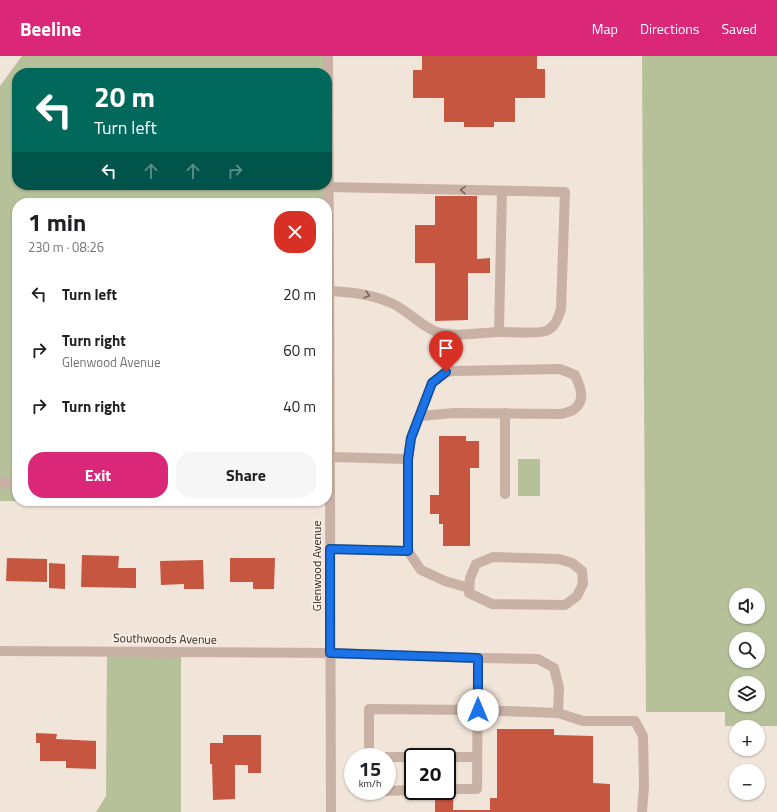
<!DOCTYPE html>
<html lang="en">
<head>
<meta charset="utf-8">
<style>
	:root { --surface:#fff; --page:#f6f6f6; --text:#202124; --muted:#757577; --accent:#db2777 }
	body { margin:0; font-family:"Titillium Web",sans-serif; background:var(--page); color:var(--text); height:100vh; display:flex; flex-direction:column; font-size:15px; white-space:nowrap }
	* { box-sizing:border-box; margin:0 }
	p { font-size:13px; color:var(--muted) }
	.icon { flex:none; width:22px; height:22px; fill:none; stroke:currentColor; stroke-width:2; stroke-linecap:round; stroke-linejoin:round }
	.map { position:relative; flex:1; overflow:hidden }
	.sheet { position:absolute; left:12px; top:142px; width:320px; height:308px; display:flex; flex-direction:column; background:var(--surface); border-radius:16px; box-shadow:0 1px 3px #0004 }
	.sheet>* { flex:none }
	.top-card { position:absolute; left:12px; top:12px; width:320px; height:122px; border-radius:16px; box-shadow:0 1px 3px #0004; background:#00695c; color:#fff; overflow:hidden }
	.fabs { position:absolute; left:729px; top:532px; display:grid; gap:8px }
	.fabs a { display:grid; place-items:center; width:36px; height:36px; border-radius:50%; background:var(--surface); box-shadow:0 1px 3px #0004; font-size:20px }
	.speed { position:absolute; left:344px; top:692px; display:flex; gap:8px; font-size:20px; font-weight:700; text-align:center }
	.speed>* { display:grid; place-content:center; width:52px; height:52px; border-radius:50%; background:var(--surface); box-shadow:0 1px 3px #0004; line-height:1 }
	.speed small { font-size:10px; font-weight:400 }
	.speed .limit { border:2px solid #111; border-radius:6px; background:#fff; color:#111 }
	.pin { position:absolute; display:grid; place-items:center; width:34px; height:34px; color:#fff; margin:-41px -17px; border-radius:50% 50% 50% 0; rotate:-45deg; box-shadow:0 0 4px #0007 }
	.pin .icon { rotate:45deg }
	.me { position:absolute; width:44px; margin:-22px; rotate:0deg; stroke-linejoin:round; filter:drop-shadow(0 0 3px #0008) }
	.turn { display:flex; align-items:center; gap:14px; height:84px; padding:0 16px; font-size:18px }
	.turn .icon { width:52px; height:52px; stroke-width:2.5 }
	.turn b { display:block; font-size:28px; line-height:34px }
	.lanes { display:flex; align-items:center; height:38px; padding:0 16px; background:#0003; justify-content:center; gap:20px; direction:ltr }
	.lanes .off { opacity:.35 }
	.round { display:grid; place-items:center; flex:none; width:42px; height:42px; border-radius:16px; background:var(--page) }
	.head { display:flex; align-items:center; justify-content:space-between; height:68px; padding:0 16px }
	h1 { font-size:24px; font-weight:700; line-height:30px }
	.primary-button { display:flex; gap:8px; margin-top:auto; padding:8px 16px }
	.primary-button a { flex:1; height:46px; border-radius:16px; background:var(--accent); color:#fff; font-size:16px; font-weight:700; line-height:46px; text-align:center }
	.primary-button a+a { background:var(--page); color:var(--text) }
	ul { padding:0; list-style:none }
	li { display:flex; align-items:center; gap:12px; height:56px; padding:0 16px }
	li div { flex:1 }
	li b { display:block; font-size:15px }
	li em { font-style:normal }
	header { display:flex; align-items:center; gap:24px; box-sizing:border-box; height:56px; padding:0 20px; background:var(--accent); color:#fff }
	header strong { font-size:19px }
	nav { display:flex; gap:22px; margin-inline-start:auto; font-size:14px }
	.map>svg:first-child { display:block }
	.green { fill:#b6c099; fill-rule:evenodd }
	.building { fill:#c75641 }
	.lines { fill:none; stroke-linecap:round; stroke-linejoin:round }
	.minor { stroke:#c9b2a5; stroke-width:10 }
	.oneway { stroke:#78675f }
	.route-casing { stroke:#114b97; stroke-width:10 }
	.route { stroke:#1a73e8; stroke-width:7 }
	.labels { text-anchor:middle; stroke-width:3.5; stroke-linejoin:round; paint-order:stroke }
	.street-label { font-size:12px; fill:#352a26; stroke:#f9eee5 }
</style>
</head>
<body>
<header>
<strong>Beeline</strong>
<nav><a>Map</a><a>Directions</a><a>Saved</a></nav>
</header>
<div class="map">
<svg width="777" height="756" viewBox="0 0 777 756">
	<rect width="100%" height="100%" fill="#f1e4d9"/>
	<!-- green -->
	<g class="green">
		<path d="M22,0h306l2,448 -330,-3v-415zM17,17h310v112h-310zM17,147h310v298h-310z"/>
		<path d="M642,0h135v670h-52v-14h-79zM736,539h22v22h-22zM736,583h22v22h-22zM736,627h22v22h-22z"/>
		<rect x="518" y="403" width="22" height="37"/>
		<polygon points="107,595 181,596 181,756 96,756 106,740"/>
	</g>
	<!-- building -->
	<g class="building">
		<polygon points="422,0 537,0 537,13 545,13 545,42 515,42 515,66 494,66 494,71 464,71 464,66 444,66 444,42 413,42 413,14 422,14"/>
		<polygon points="435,140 477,140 477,203 490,202 490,217 468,217 468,264 435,265 435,207 415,207 415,169 435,169"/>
		<polygon points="439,380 466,380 466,385 479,385 479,412 470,412 470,490 443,490 443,468 439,468 439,458 430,458 430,439 439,439"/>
		<polygon points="82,499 119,500 118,512 136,512 136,532 81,531"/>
		<polygon points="7,502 47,503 47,526 6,525"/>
		<polygon points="230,502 275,502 274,533 253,533 253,526 230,526"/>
		<polygon points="203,504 204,533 184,533 184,528 161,529 160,505"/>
		<polygon points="49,507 65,508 65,533 49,532"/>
		<polygon points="497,673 554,673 554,679 593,680 593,727 610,728 610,756 435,756 435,735 447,735 447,726 454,726 453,754 490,754 490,742 497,742"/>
		<polygon points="36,677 57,678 56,683 96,685 96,713 66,712 66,705 40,705 40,687 36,687"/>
		<polygon points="223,679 261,679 261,717 248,717 248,709 235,709 235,743 213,744 212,708 210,708 210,687 223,687"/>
	</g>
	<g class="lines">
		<!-- minor -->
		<g class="minor">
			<polyline points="328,0 330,427 331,756"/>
			<path d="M328,131l237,5 -4,117c-3,8 -5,18 -15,22 -7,3 -35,1 -45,1 -19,0 -46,6 -64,0 -17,-6 -29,-22 -46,-29 -20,-9 -41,-11 -62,-12"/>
			<polyline points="499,276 502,135"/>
			<polyline points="505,357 505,438"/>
			<polyline points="330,401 408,403 408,495 330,493"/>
			<path d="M408,403l3,-21 21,-55 14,-11 8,-1 106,-2 15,6c5,11 12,26 -2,35 -3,2 -9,3 -12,4l-107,-1 -34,3"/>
			<polyline points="0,427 17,427"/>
			<polyline points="408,495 421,514 445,525 469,532"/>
			<polygon points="493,501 559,503 572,507 582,515 583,528 577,540 565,549 492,548 469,537 470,522 476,508"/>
			<polyline points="0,595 330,597 478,602 538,603 554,612 559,632 558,657 478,654 369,653 369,701"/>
			<polyline points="558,657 583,665 635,665 643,680 644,730 642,756"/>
			<polyline points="387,701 477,701"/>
			<polyline points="454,733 477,733 478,602"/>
			<polyline points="370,735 376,735"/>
			<polyline points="387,735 413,734"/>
		</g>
	</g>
	<!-- one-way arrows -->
	<defs><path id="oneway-chevron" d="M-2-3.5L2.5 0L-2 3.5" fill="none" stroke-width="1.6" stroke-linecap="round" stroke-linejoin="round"/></defs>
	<g class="oneway">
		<use href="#oneway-chevron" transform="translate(463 134) rotate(-179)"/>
		<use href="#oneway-chevron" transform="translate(367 239) rotate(17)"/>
	</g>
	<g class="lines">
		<!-- route casing -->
		<g class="route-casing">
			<polyline id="route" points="446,316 432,327 411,382 408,403 408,495 330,493 330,597 478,602 478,654"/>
		</g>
		<!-- route -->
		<use href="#route" class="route"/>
	</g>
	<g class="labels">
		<!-- street labels -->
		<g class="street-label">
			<text transform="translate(317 510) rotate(-90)" y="4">Glenwood Avenue</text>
			<text transform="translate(165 583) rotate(1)" y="4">Southwoods Avenue</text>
		</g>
	</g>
</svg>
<div class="fabs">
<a><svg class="icon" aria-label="sound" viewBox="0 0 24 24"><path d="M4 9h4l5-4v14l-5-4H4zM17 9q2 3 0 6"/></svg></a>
<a><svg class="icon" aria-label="search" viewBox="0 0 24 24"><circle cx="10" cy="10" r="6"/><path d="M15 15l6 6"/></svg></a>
<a><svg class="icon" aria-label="layers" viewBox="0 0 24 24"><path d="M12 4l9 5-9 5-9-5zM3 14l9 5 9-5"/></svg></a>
<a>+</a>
<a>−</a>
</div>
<div class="speed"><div>15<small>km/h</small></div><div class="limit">20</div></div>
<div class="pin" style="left:446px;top:316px;background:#d93025"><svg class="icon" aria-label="arrive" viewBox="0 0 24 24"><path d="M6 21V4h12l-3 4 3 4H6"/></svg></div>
<svg class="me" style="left:478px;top:654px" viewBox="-20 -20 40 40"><circle r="19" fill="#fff"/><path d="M0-13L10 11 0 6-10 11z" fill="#1a73e8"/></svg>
<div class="top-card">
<div class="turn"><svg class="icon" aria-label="left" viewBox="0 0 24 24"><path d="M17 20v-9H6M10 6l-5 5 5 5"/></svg><div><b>20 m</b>Turn left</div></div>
<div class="lanes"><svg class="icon" aria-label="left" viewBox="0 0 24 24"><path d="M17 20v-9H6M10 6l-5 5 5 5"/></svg><svg class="icon off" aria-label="ahead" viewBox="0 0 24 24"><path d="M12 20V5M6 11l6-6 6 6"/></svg><svg class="icon off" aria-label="ahead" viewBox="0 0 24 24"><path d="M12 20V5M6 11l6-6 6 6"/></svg><svg class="icon off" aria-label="right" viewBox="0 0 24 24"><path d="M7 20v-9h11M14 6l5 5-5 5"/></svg></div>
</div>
<section class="sheet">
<div class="head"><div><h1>1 min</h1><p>230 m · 08:26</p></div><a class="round" style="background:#d93025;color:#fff"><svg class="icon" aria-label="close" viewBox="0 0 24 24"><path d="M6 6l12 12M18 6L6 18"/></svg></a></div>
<ul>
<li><svg class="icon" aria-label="left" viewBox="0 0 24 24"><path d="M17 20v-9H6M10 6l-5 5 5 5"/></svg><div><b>Turn left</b></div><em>20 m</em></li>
<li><svg class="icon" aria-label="right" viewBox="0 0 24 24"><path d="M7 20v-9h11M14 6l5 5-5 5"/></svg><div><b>Turn right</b><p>Glenwood Avenue</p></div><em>60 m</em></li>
<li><svg class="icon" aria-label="right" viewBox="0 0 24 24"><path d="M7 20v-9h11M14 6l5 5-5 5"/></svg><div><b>Turn right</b></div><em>40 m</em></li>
</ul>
<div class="primary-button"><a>Exit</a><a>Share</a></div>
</section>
</div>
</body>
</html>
